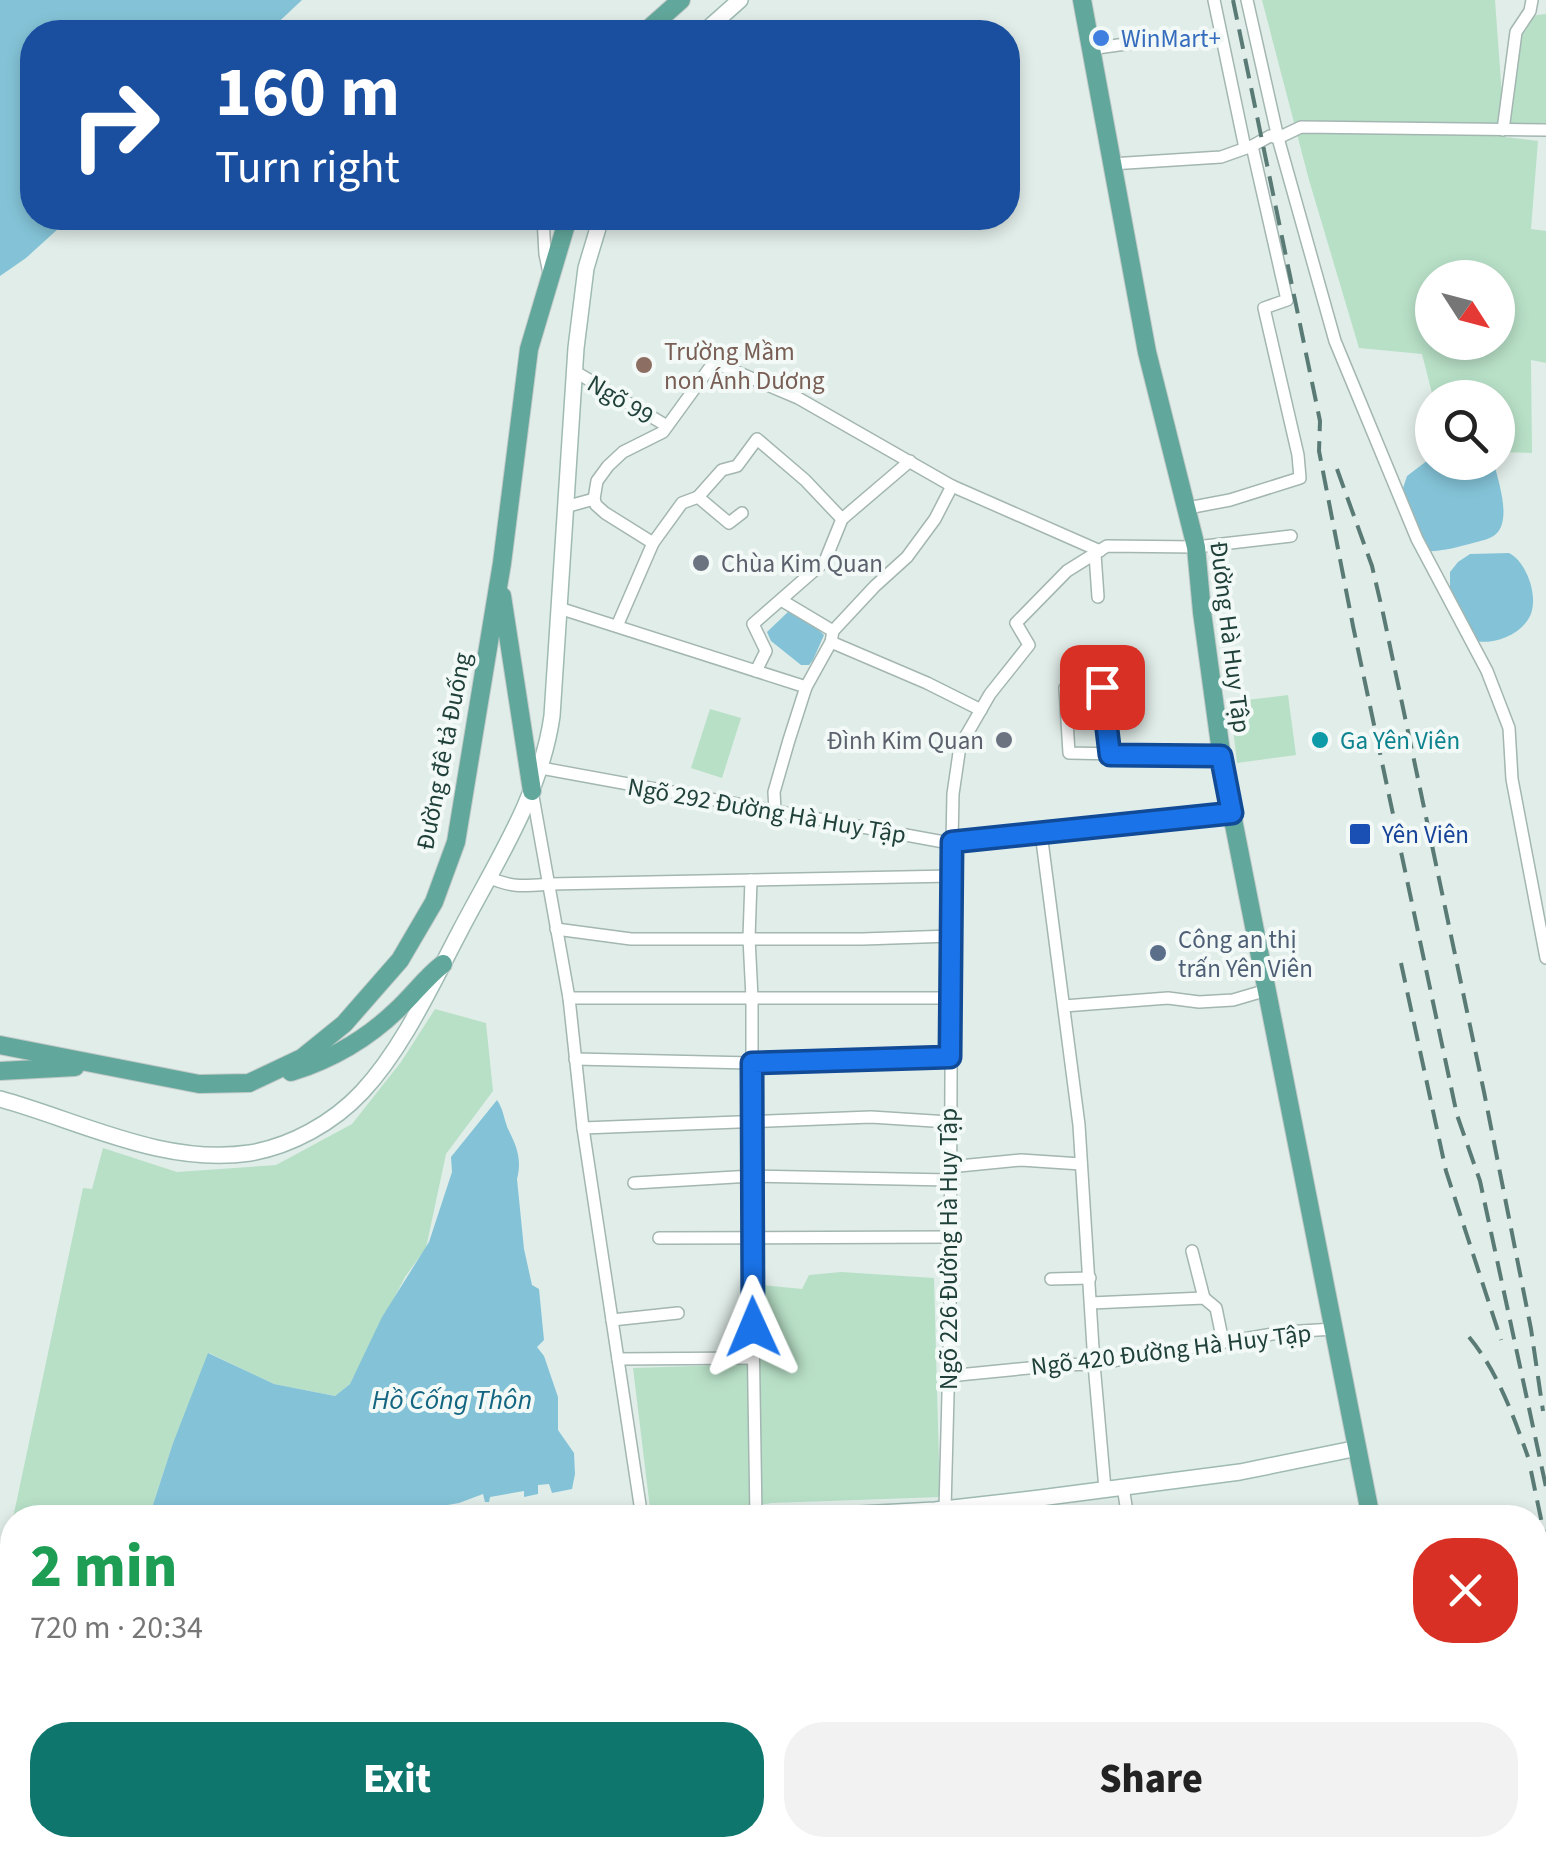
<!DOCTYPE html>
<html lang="en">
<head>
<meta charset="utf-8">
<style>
	:root { --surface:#fff; --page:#f2f2f2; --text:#222; --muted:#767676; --accent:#0f766e }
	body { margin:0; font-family:"Source Sans 3",sans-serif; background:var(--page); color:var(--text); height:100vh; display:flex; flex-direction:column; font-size:38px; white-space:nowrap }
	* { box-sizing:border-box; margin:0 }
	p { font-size:32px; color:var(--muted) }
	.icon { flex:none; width:55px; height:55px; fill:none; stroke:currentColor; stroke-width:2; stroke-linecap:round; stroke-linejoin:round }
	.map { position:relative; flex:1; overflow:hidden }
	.panel { position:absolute; left:0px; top:1505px; width:1548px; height:352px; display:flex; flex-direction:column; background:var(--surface); border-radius:40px 40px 0 0; box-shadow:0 5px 15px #0003 }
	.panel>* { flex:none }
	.banner { position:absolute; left:20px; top:20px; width:1000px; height:210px; border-radius:40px; box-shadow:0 5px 15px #0003; background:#1a4fa0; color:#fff; overflow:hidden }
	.needle { width:65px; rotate:126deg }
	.controls { position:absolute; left:1415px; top:260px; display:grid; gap:20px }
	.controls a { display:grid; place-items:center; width:100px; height:100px; border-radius:50%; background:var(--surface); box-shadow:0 5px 15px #0003; font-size:50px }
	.pin { position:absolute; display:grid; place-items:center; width:85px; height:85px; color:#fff; margin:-42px; border-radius:20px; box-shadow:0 5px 15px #0006 }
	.me { position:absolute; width:110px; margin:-55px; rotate:359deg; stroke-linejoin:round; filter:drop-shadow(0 0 8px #0008) }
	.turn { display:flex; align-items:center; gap:35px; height:210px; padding:0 30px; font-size:45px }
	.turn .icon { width:130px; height:130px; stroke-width:2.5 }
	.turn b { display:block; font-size:70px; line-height:85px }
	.round { display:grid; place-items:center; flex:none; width:105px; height:105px; border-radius:40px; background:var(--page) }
	.headline { display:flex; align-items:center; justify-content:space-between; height:170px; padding:0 30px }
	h1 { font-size:60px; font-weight:800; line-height:75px; color:#1e9e55 }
	.cta { display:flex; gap:20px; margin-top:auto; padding:20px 30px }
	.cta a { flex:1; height:115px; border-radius:40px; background:var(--accent); color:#fff; font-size:40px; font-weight:800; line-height:115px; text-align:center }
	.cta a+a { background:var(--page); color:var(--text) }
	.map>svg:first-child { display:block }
	.green { fill:#b8e0c7; fill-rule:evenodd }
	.water { fill:#84c3d7 }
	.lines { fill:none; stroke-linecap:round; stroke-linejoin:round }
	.street-casing { stroke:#a3b6b1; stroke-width:14 }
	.secondary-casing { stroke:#9fbab3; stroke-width:18 }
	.primary-casing { stroke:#c1cac8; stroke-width:20 }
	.street { stroke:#fff; stroke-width:11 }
	.secondary { stroke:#fff; stroke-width:15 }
	.primary { stroke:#62a79b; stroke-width:18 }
	.rail { stroke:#5a7b75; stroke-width:4; stroke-dasharray:20 10; stroke-linecap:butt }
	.route-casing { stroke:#114b97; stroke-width:25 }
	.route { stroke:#1a73e8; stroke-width:18 }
	.shop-dot { fill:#3f7fe0; stroke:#f2f9f6; stroke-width:4 }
	.education-dot { fill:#8d6e63; stroke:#f2f9f6; stroke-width:4 }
	.worship-dot { fill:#6b7280; stroke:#f2f9f6; stroke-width:4 }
	.culture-dot { fill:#0f9aa8; stroke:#f2f9f6; stroke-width:4 }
	.transit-dot { fill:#1a4fb4; stroke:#f2f9f6; stroke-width:4 }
	.service-dot { fill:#5c6f8a; stroke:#f2f9f6; stroke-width:4 }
	.labels { text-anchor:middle; stroke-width:8; stroke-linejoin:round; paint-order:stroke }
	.shop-label { font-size:25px; fill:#366cbe; stroke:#f2f9f6; text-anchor:start }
	.education-label { font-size:25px; fill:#785e54; stroke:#f2f9f6; text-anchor:start }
	.street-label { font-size:25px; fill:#20403a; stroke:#f2f9f6 }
	.worship-label { font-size:25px; fill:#5b616d; stroke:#f2f9f6; text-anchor:start }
	.culture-label { font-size:25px; fill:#0d838f; stroke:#f2f9f6; text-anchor:start }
	.transit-label { font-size:25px; fill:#164399; stroke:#f2f9f6; text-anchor:start }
	.service-label { font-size:25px; fill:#4e5e75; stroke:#f2f9f6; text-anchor:start }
	.water-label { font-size:28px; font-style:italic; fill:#146581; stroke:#f2f9f6 }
</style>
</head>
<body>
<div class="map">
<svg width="1546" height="1857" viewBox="0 0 1546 1857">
	<rect width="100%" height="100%" fill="#e1ede9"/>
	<!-- green -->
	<g class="green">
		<path d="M1262,0h233l10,137 33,4 -7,88 15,2v132l-15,-3 1,93 -34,-1v-54l-65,-1 -11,-43 -63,-6 -50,-168zM1432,278h66v64h-66z"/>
		<polygon points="1546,14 1546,126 1508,126 1524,23 1537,15"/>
		<polygon points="1288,695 1296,755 1237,763 1230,702"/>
		<polygon points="710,709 741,718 722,778 691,768"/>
		<polygon points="435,1009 486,1023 493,1091 446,1154 426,1248 405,1277 350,1384 335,1396 274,1384 209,1353 173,1443 149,1517 13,1518 83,1188 92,1189 103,1148 177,1172 276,1165 352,1124 401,1062"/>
		<polygon points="841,1272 934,1278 940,1497 772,1503 682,1517 651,1517 633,1368 759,1364 761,1285 802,1289 809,1275"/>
		<polygon points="544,1845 678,1845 680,1857 619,1857 616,1850 571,1857 543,1857"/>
	</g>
	<!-- water -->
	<g class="water">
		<polygon points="0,0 302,0 268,32 32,32 32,218 70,218 26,258 0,276"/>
		<path d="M1432,457v5l62,1c4,18 18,56 2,71 -5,5 -16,7 -23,9 -16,4 -31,9 -48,8l-22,-63 4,-12z"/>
		<path d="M1509,553c18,9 31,46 20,65 -13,22 -46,29 -67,20l-12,-27v-39l8,-10 12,-8z"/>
		<polygon points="789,611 808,620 824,635 813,660 809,665 801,665 771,641 767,632"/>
		<path d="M497,1100c7,10 7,21 12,31 8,16 13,29 8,48l7,70 8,36 7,4 5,51 -7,7 7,9 14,41v33l16,23 1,21 -3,15 -20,4 -3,-9 -11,1v9l-14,3v-6l-34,6 -1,5h-4l-2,-8 -24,9 -17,3 -2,3 -10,5v3h-7l-1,-7 -36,7h-103l-2,-11 -16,1 1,10h-117l24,-74 35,-90 66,31 61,12 15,-12 32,-67 47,-75 23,-70 -1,-15z"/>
		<polygon points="0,1671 12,1675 12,1845 24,1845 19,1857 0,1857"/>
		<polygon points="309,1845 486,1845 488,1857 303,1857"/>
	</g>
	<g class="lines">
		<!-- street casing -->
		<g class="street-casing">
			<g id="street">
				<polyline points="1214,0 1245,148"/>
				<polyline points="1247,0 1278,138 1335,341 1417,539 1487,671 1509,728 1512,779 1546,958"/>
				<polyline points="617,32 626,29 650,28"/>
				<polyline points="1090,49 1168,38"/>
				<polyline points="1503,130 1516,32 1530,11 1532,0"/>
				<polyline points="1111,164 1221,157 1252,146 1270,136 1278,138 1301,127 1546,130"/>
				<polyline points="543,218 545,254 549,273"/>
				<polyline points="574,371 667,426"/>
				<polyline points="698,497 722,470 737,466 757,439 805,480 842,519"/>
				<polyline points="565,507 594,499"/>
				<polyline points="1188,508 1230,500 1300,478 1298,455 1264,308 1287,300 1252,146"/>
				<polyline points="653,543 605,513 596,505 594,499 597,481 608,466 623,452 663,432 711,366 718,364 798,398 952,486 1100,551"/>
				<polyline points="1095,554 1098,597"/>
				<polyline points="781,600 833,631"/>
				<polyline points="559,608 806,687"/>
				<polyline points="617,626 653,543 682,503 698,497 729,523 742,513"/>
				<polyline points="831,642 927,683 981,710"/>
				<polyline points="756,671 766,651 753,624 825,561 842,519 910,461"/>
				<polyline points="1102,687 1110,755"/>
				<polyline points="1065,688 1069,753 1221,756"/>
				<polyline points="541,768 944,842 1232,813"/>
				<polyline points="532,791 569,998 583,1128 642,1518"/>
				<polyline points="775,810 774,792 789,740 806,687 831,642 833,631 875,586 907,557 935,519 952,486"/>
				<polyline points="1041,833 1079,1125 1094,1364 1105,1489"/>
				<path d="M488,877c24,11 36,9 62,7l402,-8"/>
				<polyline points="751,880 749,938 752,998 752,1264 756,1518"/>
				<polyline points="556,929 631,939 863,939 951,936"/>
				<polyline points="569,998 950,998"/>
				<polyline points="1064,1006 1168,998 1199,1002 1233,1000 1267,990"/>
				<polyline points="575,1059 751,1063 950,1057"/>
				<polyline points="583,1128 871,1117 949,1122"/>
				<polyline points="949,1167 1021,1160 1081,1164"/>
				<polyline points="634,1183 752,1176 949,1180"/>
				<polyline points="659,1238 949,1237"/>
				<polyline points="1192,1251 1204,1298"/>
				<polyline points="1051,1279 1090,1278"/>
				<polyline points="1091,1303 1204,1298 1216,1308 1223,1342"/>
				<polyline points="612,1320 678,1313"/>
				<polyline points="618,1359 753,1358"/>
				<polyline points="948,1376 1060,1365 1094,1364 1285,1332 1334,1329"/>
				<polyline points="1123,1487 1128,1518"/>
				<polyline points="945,1509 950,1318 952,842 953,794 960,746 990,694 1029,645 1016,623 1067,571 1107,546 1196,547 1291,536"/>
				<polyline points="1311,1516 1311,1518"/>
				<polyline points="493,1845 494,1857"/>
				<polyline points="704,1845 707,1857"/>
				<polyline points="849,1852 850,1857"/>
			</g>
		</g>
		<!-- secondary casing -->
		<g class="secondary-casing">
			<g id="secondary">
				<polyline points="704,32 740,0"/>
				<path d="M0,1099c80,22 164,67 250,54 41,-7 83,-30 112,-61 41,-44 70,-108 98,-161 36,-69 81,-137 92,-215l24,-368 10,-80 15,-50"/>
				<polyline points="783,1518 935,1510 1040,1498 1240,1472 1358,1448"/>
				<polyline points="0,1623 12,1620"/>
			</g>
		</g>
		<!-- primary casing -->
		<g class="primary-casing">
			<g id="primary">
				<polyline points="1082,0 1147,352 1196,547 1202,612 1224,774 1371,1518"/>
				<polyline points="645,32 681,0"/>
				<polyline points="502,596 532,791"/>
				<polyline points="0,1045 199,1084 249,1083 302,1058 344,1024 400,960 434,902 456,842 502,563 529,349 568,218"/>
				<polyline points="0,1071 75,1067"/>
				<path d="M291,1072c42,-13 76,-33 107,-63 16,-15 28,-32 45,-45"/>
				<polyline points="1435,1845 1437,1857"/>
			</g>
		</g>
		<!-- street -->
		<use href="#street" class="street"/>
		<!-- secondary -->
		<use href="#secondary" class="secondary"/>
		<!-- primary -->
		<use href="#primary" class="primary"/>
		<!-- rail -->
		<g class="rail">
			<polyline points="1233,0 1320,421 1319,451 1353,626 1457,1115 1480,1181 1546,1487"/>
			<polyline points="1337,469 1372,566 1383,613 1484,1092 1531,1329 1543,1411"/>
			<polyline points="1401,963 1446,1171 1501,1340"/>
			<path d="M1469,1337c29,35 44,78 59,120"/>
			<polyline points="1531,1471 1546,1543"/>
		</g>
	</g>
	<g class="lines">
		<!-- route casing -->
		<g class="route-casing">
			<polyline id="route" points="753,1327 752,1063 950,1057 952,842 1232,813 1221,756 1110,755 1102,687"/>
		</g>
		<!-- route -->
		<use href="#route" class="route"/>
	</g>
	<!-- markers -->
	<circle class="shop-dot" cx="1101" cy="38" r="10"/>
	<circle class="education-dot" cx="644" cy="365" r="10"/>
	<g class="worship-dot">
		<circle cx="701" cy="563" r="10"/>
		<circle cx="1004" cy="740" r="10"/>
	</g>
	<circle class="culture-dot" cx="1320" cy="740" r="10"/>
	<rect class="transit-dot" x="1348" y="822" width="24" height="24" rx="5"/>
	<circle class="service-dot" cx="1158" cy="953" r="10"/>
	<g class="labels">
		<!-- shop labels -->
		<g class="shop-label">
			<text x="1121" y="47">WinMart+</text>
		</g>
		<!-- education labels -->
		<g class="education-label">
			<text x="664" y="360">Trường Mầm<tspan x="664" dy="29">non Ánh Dương</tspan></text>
		</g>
		<!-- street labels -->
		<g class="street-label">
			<text transform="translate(621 399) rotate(31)" y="9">Ngõ 99</text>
			<text transform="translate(1231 637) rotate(83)" y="9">Đường Hà Huy Tập</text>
			<text transform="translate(443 751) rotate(-79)" y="9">Đường đê tả Đuống</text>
			<text transform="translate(767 810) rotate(10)" y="9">Ngõ 292 Đường Hà Huy Tập</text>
			<text transform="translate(948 1249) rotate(-90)" y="9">Ngõ 226 Đường Hà Huy Tập</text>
			<text transform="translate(1171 1349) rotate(-7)" y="9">Ngõ 420 Đường Hà Huy Tập</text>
		</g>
		<!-- worship labels -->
		<g class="worship-label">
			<text x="721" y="572">Chùa Kim Quan</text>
			<text x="984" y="749" text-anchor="end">Đình Kim Quan</text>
		</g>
		<!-- culture labels -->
		<g class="culture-label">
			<text x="1340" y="749">Ga Yên Viên</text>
		</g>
		<!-- transit labels -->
		<g class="transit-label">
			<text x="1382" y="843">Yên Viên</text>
		</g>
		<!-- service labels -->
		<g class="service-label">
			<text x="1178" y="948">Công an thị<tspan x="1178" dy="29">trấn Yên Viên</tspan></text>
		</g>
		<!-- water labels -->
		<g class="water-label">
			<text x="452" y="1409">Hồ Cống Thôn</text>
		</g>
	</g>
</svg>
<div class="controls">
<a><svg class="needle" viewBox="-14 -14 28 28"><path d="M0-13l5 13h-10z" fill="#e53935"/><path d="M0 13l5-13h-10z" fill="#767676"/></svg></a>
<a><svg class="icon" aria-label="search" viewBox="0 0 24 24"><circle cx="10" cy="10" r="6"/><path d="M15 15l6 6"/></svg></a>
</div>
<div class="pin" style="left:1102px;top:687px;background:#d93025"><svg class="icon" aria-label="arrive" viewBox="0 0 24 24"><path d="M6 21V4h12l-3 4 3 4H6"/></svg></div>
<svg class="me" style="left:753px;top:1327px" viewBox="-20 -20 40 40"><path d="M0-17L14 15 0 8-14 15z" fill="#1a73e8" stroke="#fff" stroke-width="4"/></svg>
<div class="banner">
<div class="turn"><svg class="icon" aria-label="right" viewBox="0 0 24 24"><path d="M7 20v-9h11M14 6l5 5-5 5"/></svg><div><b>160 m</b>Turn right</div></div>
</div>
<section class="panel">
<div class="headline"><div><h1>2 min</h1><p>720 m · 20:34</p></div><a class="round" style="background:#d93025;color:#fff"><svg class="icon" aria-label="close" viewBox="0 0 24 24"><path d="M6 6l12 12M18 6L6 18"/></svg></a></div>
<div class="cta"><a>Exit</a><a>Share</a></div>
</section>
</div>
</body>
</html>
